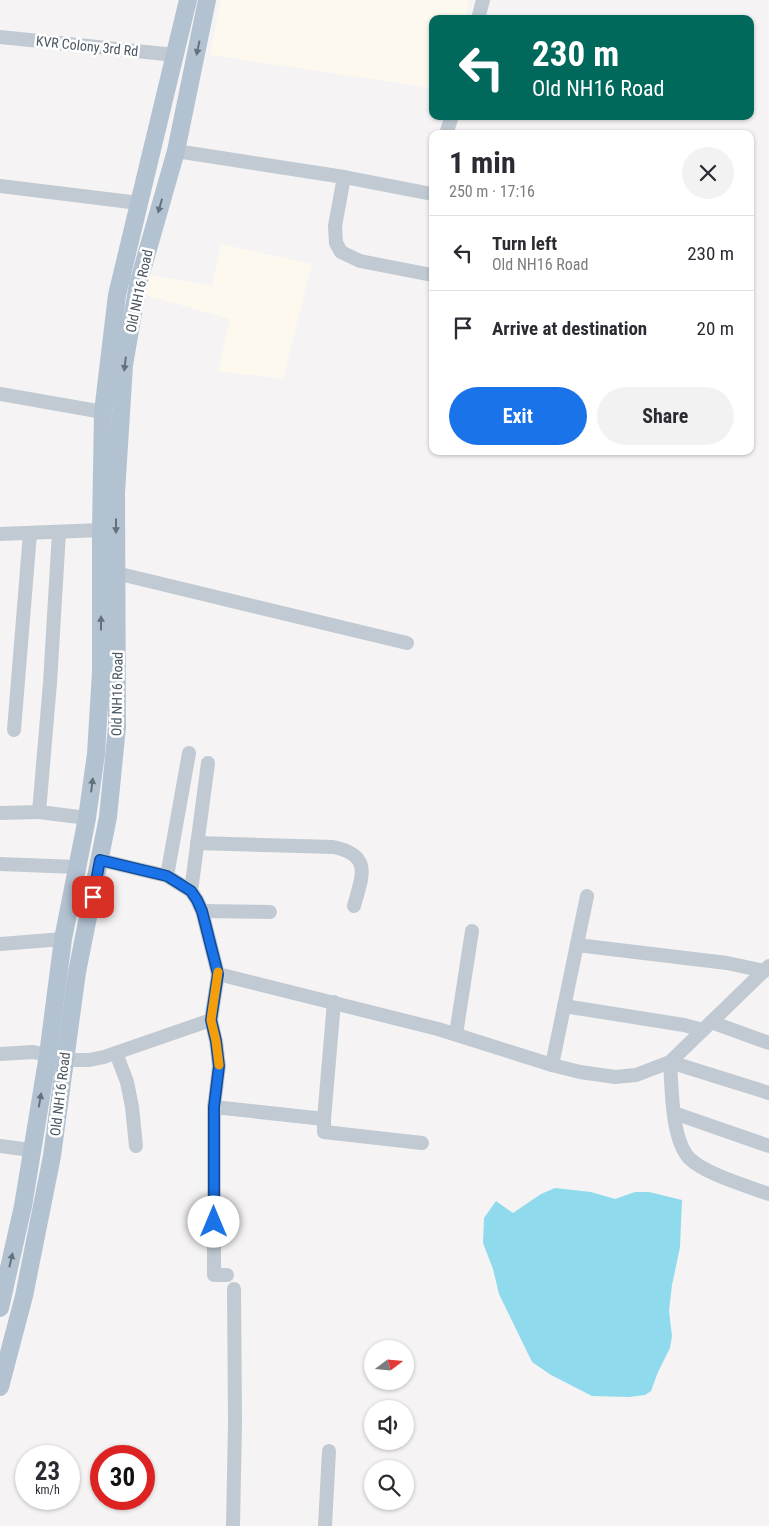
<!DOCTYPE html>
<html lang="en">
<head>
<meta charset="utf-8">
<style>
	:root { --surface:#fff; --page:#f2f2f3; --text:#2b2b33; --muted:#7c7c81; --line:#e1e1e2; --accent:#1a73e8 }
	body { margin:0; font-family:"Roboto Condensed",sans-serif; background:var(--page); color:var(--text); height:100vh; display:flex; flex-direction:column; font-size:19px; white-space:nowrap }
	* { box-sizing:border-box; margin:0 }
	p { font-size:16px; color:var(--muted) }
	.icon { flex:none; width:28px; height:28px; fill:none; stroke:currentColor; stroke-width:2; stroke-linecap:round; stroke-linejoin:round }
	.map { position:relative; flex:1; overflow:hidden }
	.panel { position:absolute; left:429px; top:130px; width:325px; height:325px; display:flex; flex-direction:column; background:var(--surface); border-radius:10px; box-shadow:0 1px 4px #0004 }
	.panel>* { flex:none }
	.hud { position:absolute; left:429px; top:15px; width:325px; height:105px; border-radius:10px; box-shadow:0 1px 4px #0004; background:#00695c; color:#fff; overflow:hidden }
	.needle { width:32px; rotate:74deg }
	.fabs { position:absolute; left:364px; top:1340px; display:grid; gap:10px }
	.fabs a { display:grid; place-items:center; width:50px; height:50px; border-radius:50%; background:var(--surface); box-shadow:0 1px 4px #0004; font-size:25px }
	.speed { position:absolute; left:15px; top:1445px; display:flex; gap:10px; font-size:25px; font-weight:700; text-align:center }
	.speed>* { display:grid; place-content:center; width:65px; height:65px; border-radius:50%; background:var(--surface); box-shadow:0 1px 4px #0004; line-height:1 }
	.speed small { font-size:12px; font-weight:400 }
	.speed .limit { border:8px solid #d22; background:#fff; color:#111 }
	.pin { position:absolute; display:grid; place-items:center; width:42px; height:42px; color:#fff; margin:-21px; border-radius:10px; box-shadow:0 2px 8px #0006 }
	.me { position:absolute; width:55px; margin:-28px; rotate:0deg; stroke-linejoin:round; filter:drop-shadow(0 0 4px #0008) }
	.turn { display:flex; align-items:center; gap:18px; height:105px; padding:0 20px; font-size:22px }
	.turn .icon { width:65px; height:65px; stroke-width:2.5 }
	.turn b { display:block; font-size:35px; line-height:42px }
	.round { display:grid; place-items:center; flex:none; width:52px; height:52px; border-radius:26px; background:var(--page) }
	.summary { display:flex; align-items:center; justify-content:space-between; height:85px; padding:0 20px }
	h1 { font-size:30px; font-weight:700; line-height:38px }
	.action { display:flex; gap:10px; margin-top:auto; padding:10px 20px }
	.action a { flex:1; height:58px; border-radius:30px; background:var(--accent); color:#fff; font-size:20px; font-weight:700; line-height:58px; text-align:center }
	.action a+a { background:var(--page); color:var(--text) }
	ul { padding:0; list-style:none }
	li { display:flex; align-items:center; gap:15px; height:75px; padding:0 20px; border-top:1px solid var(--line) }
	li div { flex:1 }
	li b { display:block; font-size:19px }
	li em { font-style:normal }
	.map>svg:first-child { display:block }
	.commercial { fill:#fdf9ef }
	.water { fill:#90daee }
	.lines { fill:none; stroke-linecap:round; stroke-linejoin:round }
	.minor { stroke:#c1cad2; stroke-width:14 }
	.major { stroke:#b3c2d1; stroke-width:18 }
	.oneway { fill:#64717d }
	.route-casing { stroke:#114b97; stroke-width:12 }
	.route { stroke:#1a73e8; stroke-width:9 }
	.slow { stroke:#f59e0b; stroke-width:9 }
	.labels { text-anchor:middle; stroke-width:5; stroke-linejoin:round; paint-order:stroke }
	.street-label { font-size:14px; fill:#4a5661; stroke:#fff }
</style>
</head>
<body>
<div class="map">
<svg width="769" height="1526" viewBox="0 0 769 1526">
	<rect width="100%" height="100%" fill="#f5f3f3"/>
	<!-- commercial -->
	<g class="commercial">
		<polygon points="221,0 469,0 465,19 432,19 432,88 210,55"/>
		<polygon points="221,244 312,264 283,379 218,371 230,319 142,294 146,274 212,286"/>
	</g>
	<!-- water -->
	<polygon class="water" points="555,1188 591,1192 615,1199 635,1192 649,1192 682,1200 680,1247 672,1285 669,1311 672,1336 670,1348 658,1372 651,1391 645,1395 629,1397 592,1396 551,1375 532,1362 499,1294 493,1269 483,1243 484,1218 496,1201 513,1213 541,1194"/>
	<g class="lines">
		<!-- minor -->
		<g class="minor">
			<polyline points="478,19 483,0"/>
			<polyline points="0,37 175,55"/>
			<polyline points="446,134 452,116"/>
			<polyline points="176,151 344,177 432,194"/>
			<polyline points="344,177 335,226 336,243 341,252 360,261 432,275"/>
			<polyline points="0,186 139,203"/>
			<polyline points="0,394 103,412"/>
			<polyline points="0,534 101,530"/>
			<polyline points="116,573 407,643"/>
			<polyline points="14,730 30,533"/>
			<polyline points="39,812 87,818"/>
			<polyline points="0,813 39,812 50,683 59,532"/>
			<path d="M197,843l136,4c40,8 29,29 21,59"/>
			<polyline points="100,860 167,876 191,891 197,900 202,911 218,974 438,1029 552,1065 580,1072 615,1077 636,1075 670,1062 769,966"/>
			<polyline points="0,864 77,867"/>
			<polyline points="167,876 189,753"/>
			<polyline points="191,891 208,763"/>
			<polyline points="202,911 270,912"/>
			<polyline points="0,944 63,939"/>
			<polyline points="577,945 727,963 764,971"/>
			<polyline points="218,974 211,1020 216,1041 219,1066 214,1107 214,1275 227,1275"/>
			<polyline points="564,1006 684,1025 703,1030"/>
			<polyline points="711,1022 769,1043"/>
			<polyline points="456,1034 472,931"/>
			<polyline points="116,1053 127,1082 132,1107 136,1146"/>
			<polyline points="0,1054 33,1052 48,1055"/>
			<polyline points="65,1060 89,1060 104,1057 211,1020"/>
			<polyline points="552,1065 587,896"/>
			<path d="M769,1093l-99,-31c2,26 1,76 19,96 16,16 58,28 80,36"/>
			<polyline points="214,1107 324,1119 324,1132 422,1143"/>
			<polyline points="674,1113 769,1146"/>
			<polyline points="324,1119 334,1002"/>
			<polyline points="0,1146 31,1150"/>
			<polyline points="233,1526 235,1423 234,1289"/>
			<polyline points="325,1526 329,1451"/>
		</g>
		<!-- major -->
		<g class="major">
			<polyline points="0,1308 23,1206 48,1055 63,939 87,818 96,754 101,672 101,530 103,412 117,295 188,0"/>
			<polyline points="0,1387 24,1296 52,1156 77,972 108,817 117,727 116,493 124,365 138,284 176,151 207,0"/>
		</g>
	</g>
	<!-- one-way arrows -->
	<defs><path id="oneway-solid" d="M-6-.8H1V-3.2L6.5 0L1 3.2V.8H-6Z" transform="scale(1.25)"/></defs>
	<g class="oneway">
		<use href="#oneway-solid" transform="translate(198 48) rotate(102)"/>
		<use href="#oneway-solid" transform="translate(160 206) rotate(106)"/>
		<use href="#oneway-solid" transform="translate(125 364) rotate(97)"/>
		<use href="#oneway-solid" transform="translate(116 526) rotate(90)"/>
		<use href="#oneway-solid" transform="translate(101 623) rotate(-90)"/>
		<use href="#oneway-solid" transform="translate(92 785) rotate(-83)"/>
		<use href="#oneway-solid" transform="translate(40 1100) rotate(-80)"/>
		<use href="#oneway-solid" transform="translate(11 1260) rotate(-77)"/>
	</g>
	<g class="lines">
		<!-- route casing -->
		<g class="route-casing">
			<polyline id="route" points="93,897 100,860 167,876 191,891 197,900 202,911 218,974 211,1020 216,1041 219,1066 214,1107 214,1222"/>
		</g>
		<!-- route -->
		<use href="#route" class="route"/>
		<!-- slow -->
		<polyline class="slow" points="218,972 211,1020 216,1041 219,1065"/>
	</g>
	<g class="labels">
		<!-- street labels -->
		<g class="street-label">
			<text transform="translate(87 46) rotate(6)" y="5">KVR Colony 3rd Rd</text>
			<text transform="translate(139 291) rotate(-78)" y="5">Old NH16 Road</text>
			<text transform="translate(117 694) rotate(-89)" y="5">Old NH16 Road</text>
			<text transform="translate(60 1094) rotate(-83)" y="5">Old NH16 Road</text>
		</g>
	</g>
</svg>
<div class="fabs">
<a><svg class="needle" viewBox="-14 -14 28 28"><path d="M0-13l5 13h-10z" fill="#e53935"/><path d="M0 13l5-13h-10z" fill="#7c7c81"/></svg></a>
<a><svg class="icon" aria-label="sound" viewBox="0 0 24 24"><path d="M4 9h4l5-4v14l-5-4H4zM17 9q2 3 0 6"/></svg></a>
<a><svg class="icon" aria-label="search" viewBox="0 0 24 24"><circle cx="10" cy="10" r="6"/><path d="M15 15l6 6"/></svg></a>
</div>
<div class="speed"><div>23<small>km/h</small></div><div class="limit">30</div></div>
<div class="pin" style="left:93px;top:897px;background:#d93025"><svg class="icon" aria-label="arrive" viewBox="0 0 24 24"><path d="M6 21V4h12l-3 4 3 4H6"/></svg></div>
<svg class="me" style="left:214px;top:1222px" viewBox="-20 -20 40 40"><circle r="19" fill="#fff"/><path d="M0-13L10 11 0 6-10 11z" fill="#1a73e8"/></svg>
<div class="hud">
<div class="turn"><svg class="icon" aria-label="left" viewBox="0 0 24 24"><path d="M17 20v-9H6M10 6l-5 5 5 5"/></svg><div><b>230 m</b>Old NH16 Road</div></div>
</div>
<section class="panel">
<div class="summary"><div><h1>1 min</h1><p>250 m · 17:16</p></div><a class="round"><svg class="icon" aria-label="close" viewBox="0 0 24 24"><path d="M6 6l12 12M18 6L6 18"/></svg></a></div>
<ul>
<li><svg class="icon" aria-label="left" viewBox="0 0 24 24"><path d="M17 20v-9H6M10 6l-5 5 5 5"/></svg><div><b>Turn left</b><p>Old NH16 Road</p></div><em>230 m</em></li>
<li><svg class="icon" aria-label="arrive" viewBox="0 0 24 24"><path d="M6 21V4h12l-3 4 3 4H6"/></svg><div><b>Arrive at destination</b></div><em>20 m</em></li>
</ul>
<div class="action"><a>Exit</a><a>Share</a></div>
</section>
</div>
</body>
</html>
